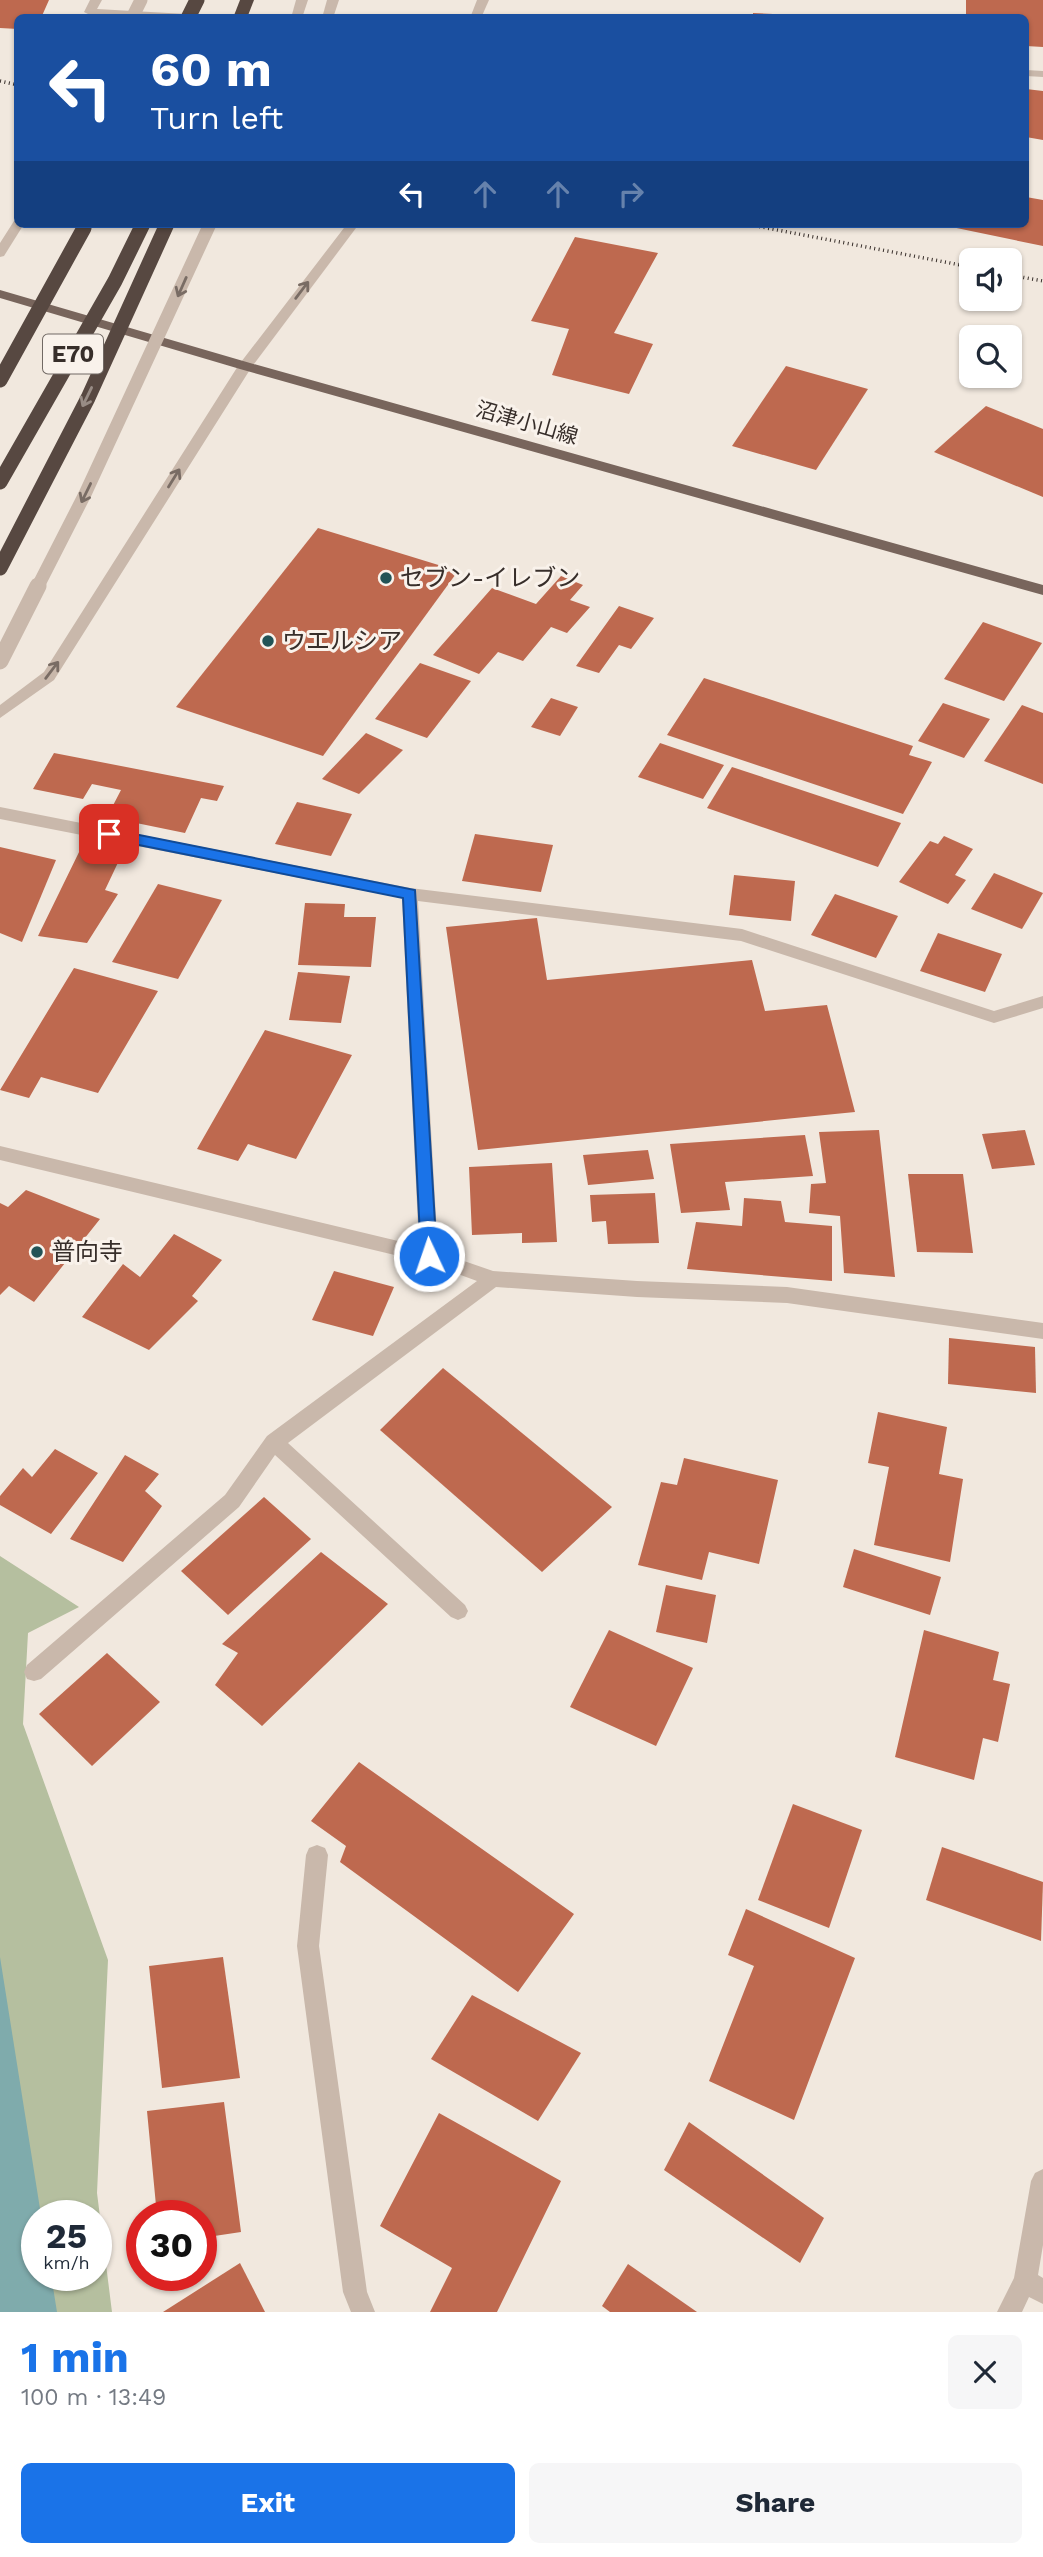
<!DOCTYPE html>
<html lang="en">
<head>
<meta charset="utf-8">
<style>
	:root { --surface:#fff; --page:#f6f6f7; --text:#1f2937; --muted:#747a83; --accent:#1a73e8 }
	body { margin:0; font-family:"Work Sans","Noto Sans JP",sans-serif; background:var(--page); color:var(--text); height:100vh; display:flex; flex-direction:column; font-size:26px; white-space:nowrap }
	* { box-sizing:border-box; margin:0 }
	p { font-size:23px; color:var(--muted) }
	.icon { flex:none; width:38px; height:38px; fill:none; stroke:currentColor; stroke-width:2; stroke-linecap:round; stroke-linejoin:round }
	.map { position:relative; height:2312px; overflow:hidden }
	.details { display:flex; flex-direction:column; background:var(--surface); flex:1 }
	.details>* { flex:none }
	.top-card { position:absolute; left:14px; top:14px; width:1015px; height:214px; border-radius:10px; box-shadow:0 2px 5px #0004; background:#1a4fa0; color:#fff; overflow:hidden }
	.controls { position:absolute; left:959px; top:248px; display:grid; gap:14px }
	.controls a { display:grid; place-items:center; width:63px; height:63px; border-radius:10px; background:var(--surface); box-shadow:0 2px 5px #0004; font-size:35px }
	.speed { position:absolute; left:21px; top:2200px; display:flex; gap:14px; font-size:35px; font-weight:700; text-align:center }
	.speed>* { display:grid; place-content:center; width:91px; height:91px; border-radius:50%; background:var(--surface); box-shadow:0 2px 5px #0004; line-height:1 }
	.speed small { font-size:18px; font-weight:400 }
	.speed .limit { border:10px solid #d22; background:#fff; color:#111 }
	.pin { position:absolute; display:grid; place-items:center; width:60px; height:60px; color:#fff; margin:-30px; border-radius:14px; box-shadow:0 4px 10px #0006 }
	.me { position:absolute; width:77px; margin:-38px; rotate:357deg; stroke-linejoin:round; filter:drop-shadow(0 0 5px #0008) }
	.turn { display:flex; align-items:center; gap:24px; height:147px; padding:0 21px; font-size:32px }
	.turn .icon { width:91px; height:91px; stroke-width:2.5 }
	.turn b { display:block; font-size:49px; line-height:60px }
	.lanes { display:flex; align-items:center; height:66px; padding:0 21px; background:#0003; justify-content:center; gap:35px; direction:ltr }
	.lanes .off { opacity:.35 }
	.round { display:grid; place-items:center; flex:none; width:74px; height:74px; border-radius:10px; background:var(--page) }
	.headline { display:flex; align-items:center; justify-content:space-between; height:119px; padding:0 21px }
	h1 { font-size:42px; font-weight:700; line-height:52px; color:var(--accent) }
	.button { display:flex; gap:14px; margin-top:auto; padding:14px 21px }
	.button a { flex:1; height:80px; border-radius:10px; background:var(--accent); color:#fff; font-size:28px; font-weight:700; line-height:80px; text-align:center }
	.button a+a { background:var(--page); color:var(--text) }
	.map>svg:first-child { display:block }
	.green { fill:#b5bf9f; fill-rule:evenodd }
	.water { fill:#7fabac }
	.building { fill:#be694f }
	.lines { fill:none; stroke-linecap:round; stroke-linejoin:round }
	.minor { fill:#c9b8ab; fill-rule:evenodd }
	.major { fill:#78655c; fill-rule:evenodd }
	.highway { fill:#574841; fill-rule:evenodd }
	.rail { stroke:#372e2a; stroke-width:3.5; stroke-dasharray:1 3.5; stroke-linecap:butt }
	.minor-bridge-far1 { stroke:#c9b8ab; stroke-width:13 }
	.minor-bridge { stroke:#c9b8ab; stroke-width:17 }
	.highway-bridge { stroke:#574841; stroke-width:15 }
	.oneway { stroke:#796c64 }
	.oneway2 { stroke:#988c85 }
	.route { fill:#1a73e8; stroke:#114b97; stroke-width:2 }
	.poi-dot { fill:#225356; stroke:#f9f2eb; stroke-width:2.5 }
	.labels { text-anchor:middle; stroke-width:6; stroke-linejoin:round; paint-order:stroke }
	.far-street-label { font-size:21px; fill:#372e2a; stroke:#f9f2eb }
	.shield { fill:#f9f2eb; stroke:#716964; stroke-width:2 }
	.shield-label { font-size:23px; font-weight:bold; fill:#372e2a }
	.poi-label { font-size:24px; fill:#372e2a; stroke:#f9f2eb; text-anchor:start }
</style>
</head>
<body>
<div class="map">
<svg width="1043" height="2312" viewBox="0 0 1043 2312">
	<rect width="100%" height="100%" fill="#f1e8de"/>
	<!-- green -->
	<path class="green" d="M0,1556l79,51 -51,26 -5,91 85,236 -11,233 15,119h-112zM37,2216h59v59h-59z"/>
	<!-- water -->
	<polygon class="water" points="0,1957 41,2215 37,2216 37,2275 51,2275 57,2312 0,2312"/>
	<!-- building -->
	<g class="building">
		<polygon points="0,0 49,0 41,18 18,18 18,29 0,28"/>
		<polygon points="966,0 1043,0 1043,47 1026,46 1026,18 966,18"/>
		<polygon points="753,13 795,15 795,18 753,18"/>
		<polygon points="1026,89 1043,91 1043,140 1026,137"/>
		<polygon points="1026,197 1043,200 1043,246 942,225 1026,224"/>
		<polygon points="575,237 658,253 614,333 653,344 629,394 552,375 569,329 531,321"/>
		<polygon points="786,366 868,389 816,470 732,446"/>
		<polygon points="986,406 1043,429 1043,497 934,452"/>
		<polygon points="318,528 458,571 323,756 176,707"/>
		<polygon points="561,576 583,585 570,600 590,607 567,633 551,627 523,661 498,652 479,674 433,655 492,588 536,604"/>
		<polygon points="619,606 654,618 631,649 619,645 599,673 576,666"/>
		<polygon points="983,622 1042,643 1004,701 944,679"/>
		<polygon points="420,663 471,681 427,738 375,719"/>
		<polygon points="704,678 913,746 909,755 932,762 903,814 667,735"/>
		<polygon points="551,698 578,707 560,736 531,727"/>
		<polygon points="943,703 990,719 964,758 918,741"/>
		<polygon points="1022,705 1043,713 1043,784 984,761"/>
		<polygon points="366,733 403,750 359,794 322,779"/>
		<polygon points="660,743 724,765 703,799 638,777"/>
		<polygon points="54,753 224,786 217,801 201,798 185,833 107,817 121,790 92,784 83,799 33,789"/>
		<polygon points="732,767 901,823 878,867 707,808"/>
		<polygon points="297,802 352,814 331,856 275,844"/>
		<polygon points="475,834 553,845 541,892 462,881"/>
		<polygon points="944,836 973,849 955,875 966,880 948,904 899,882 930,841 938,844"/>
		<polygon points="82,846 123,852 105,890 118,894 87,943 38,936"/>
		<polygon points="0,847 56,860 22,942 0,933"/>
		<polygon points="994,873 1043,893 1022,929 971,909"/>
		<polygon points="734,875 795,881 791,921 729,915"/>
		<polygon points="158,884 222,900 178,979 112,962"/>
		<polygon points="835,894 898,916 876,958 811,935"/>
		<polygon points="305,903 345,904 344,917 376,917 371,967 298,965"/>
		<polygon points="537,918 547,980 752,960 765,1011 827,1005 855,1112 478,1150 446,927"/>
		<polygon points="938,933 1002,954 985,992 920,971"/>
		<polygon points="74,968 158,991 98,1093 41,1077 29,1098 0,1090"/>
		<polygon points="298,972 350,976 341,1023 289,1020"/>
		<polygon points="265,1030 352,1055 296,1159 248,1144 238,1161 197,1149"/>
		<polygon points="879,1130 895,1277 844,1273 840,1216 809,1213 811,1184 826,1183 819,1132"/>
		<polygon points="1025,1130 1035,1165 992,1169 982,1134"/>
		<polygon points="805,1135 813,1176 725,1182 730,1210 681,1213 670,1144"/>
		<polygon points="648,1150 654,1179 588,1185 583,1155"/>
		<polygon points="552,1163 557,1242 522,1243 522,1233 472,1235 469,1167"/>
		<polygon points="908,1174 963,1174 973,1253 917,1252"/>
		<polygon points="26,1190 100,1219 34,1302 9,1286 0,1295 0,1203 8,1207"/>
		<polygon points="655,1193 659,1243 608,1244 606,1221 592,1222 590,1195"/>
		<polygon points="744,1198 781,1201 785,1222 832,1226 832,1281 687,1269 696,1222 742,1226"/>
		<polygon points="174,1234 222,1260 192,1296 198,1301 149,1350 82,1317 123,1264 140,1277"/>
		<polygon points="334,1271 394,1287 373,1336 312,1320"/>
		<polygon points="949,1338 1035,1347 1036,1393 948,1384"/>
		<polygon points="443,1368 612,1507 542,1572 380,1430"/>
		<polygon points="878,1412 947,1427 939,1474 963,1479 950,1562 874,1545 889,1467 868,1463"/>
		<polygon points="55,1449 98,1473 51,1534 0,1505 0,1496 23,1468 32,1477"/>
		<polygon points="125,1455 159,1474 145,1491 162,1506 123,1562 70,1539"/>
		<polygon points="684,1458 778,1480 759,1564 709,1552 702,1580 638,1565 661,1482 677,1485"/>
		<polygon points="264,1497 311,1539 228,1615 181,1571"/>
		<polygon points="854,1549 941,1577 930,1615 843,1587"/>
		<polygon points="321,1552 388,1604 262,1726 215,1685 238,1653 222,1644"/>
		<polygon points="666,1585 716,1595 707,1643 656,1632"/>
		<polygon points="609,1630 693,1668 656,1746 570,1707"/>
		<polygon points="924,1630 999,1652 993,1680 1010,1684 998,1742 983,1738 974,1780 895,1757"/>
		<polygon points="107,1653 160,1702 92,1766 39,1714"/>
		<polygon points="359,1762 574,1914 518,1992 340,1862 346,1846 311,1821"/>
		<polygon points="793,1804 862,1830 829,1928 758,1900"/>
		<polygon points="942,1847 1043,1882 1041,1941 926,1900"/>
		<polygon points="746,1909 855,1958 794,2120 709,2081 754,1966 728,1955"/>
		<polygon points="223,1957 240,2078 162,2088 149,1966"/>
		<polygon points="472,1995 581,2053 538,2121 431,2059"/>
		<polygon points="224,2102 241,2232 201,2238 201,2216 157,2216 147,2111"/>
		<polygon points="439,2113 561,2181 497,2312 430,2312 452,2268 380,2226"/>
		<polygon points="689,2122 824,2218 800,2263 664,2170"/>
		<polygon points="240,2263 265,2312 163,2312"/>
		<polygon points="628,2264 697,2312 610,2312 602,2306"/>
	</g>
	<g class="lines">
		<!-- minor -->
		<g class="minor">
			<polygon points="90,0 102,0 97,9 204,15 209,18 90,15 84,12"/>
			<polygon points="296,0 308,0 302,18 291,18"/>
			<polygon points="327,0 339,0 333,18 322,18"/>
			<polygon points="477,0 489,0 481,18 470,18"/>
			<polygon points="1026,70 1043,71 1043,77 1026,76"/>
			<polygon points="18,220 18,224 24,224 4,256 0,257 0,243 14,221"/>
			<polygon points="347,224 359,224 251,368 54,680 0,718 0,705 44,672 238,366"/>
			<polygon points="0,807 410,888 742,929 994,1011 1043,996 1043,1008 994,1023 741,941 418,901 438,1252 493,1271 637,1281 787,1287 1043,1323 1043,1339 787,1303 637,1297 496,1287 288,1443 465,1605 468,1611 465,1617 458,1620 451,1617 275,1455 239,1507 41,1679 34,1681 27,1679 24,1672 27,1665 225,1495 267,1436 477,1281 428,1263 0,1160 0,1146 419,1246 402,898 0,819"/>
			<polygon points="317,1845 325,1848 328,1855 319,1946 367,2292 375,2312 351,2312 343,2292 297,1946 306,1855 309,1848"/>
			<polygon points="1043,2169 1043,2245 1038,2275 1043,2278 1043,2304 1029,2297 1022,2312 997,2312 1014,2278 1031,2181 1035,2173"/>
		</g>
		<!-- major -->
		<polygon class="major" points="0,290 250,363 1043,585 1043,595 240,369 0,298"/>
		<!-- highway -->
		<polygon class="highway" points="240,0 254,0 247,18 233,18"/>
		<!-- rail -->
		<g class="rail">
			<polyline points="0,81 18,85"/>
			<polyline points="746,224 971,267"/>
			<polyline points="1010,275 1043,281"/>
		</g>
		<!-- minor-bridge-far1 -->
		<g class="minor-bridge-far1">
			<polyline points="132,18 141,0"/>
			<polyline points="37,588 85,494 210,224"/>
		</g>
		<!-- minor-bridge -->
		<polyline class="minor-bridge" points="0,661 38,586"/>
		<!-- highway-bridge -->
		<g class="highway-bridge">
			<polyline points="188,18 197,0"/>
			<polyline points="0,380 84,228"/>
			<polyline points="0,482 115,281 143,224"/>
			<polyline points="0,568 88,398 167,224"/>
		</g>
	</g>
	<!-- one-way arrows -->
	<defs><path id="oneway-shaft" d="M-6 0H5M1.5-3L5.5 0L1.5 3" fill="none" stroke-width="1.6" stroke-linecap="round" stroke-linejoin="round" transform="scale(1.75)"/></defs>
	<g class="oneway">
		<use href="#oneway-shaft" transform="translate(182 287) rotate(114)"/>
		<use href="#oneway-shaft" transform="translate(302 290) rotate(-53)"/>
		<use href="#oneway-shaft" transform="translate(174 478) rotate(-58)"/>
		<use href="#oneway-shaft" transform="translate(86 493) rotate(116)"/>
		<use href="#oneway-shaft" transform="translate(52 670) rotate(-53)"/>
	</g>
	<use class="oneway2" href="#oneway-shaft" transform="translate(87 397) rotate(116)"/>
	<!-- route -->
	<polygon class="route" points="109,829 415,890 437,1256 435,1260 423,1260 421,1256 403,898 104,838 102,834"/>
	<!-- markers -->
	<g class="poi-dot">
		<circle cx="386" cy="578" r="7"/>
		<circle cx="268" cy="641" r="7"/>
		<circle cx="37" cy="1252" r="7"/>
	</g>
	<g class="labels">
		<!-- far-street labels -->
		<g class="far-street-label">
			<text transform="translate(527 423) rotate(16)" y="7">沼津小山線</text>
		</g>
		<!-- shield labels -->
		<rect class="shield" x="43" y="334.5" width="60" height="39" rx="5"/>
		<g class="shield-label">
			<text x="73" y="362">E70</text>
		</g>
		<!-- poi labels -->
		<g class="poi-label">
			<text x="400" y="586">セブン-イレブン</text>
			<text x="282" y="649">ウエルシア</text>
			<text x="51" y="1260">普向寺</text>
		</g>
	</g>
</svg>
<div class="controls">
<a><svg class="icon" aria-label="sound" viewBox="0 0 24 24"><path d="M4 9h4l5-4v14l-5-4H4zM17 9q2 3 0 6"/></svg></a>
<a><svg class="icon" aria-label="search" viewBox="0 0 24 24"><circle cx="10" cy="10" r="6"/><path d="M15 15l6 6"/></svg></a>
</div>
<div class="speed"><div>25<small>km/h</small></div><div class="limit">30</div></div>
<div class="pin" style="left:109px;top:834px;background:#d93025"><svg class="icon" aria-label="arrive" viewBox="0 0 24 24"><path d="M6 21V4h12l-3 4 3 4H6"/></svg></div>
<svg class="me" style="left:429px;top:1256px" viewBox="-20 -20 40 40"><circle r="17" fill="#1a73e8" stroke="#fff" stroke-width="3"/><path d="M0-11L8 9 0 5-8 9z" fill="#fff"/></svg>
<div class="top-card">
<div class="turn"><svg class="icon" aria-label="left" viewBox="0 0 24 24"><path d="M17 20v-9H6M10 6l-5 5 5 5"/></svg><div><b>60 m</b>Turn left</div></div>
<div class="lanes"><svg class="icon" aria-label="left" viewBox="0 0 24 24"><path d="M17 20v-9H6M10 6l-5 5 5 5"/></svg><svg class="icon off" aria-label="ahead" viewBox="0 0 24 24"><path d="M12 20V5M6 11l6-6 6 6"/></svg><svg class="icon off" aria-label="ahead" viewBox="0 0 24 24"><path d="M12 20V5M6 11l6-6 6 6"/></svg><svg class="icon off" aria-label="right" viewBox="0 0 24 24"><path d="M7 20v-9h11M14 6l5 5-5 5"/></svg></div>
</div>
</div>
<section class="details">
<div class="headline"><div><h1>1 min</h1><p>100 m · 13:49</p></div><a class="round"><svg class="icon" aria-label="close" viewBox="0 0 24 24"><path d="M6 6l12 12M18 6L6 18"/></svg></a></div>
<div class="button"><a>Exit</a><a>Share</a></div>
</section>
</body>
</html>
